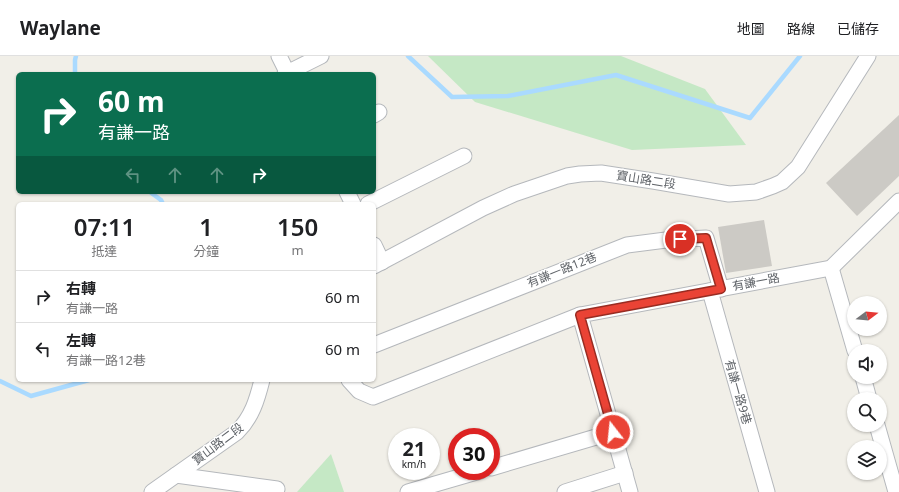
<!DOCTYPE html>
<html lang="zh-TW">
<head>
<meta charset="utf-8">
<style>
	:root { --surface:#fff; --page:#f6f6f6; --text:#202124; --muted:#757577; --line:#e0e0e0 }
	body { margin:0; font-family:"Noto Sans","Noto Sans TC",sans-serif; background:var(--page); color:var(--text); height:100vh; display:flex; flex-direction:column; font-size:15px; white-space:nowrap }
	* { box-sizing:border-box; margin:0 }
	p { font-size:13px; color:var(--muted) }
	.icon { flex:none; width:22px; height:22px; fill:none; stroke:currentColor; stroke-width:2; stroke-linecap:round; stroke-linejoin:round }
	.map { position:relative; flex:1; overflow:hidden }
	.panel { position:absolute; left:16px; top:146px; width:360px; height:180px; display:flex; flex-direction:column; background:var(--surface); border-radius:6px; box-shadow:0 1px 3px #0004 }
	.panel>* { flex:none }
	.banner { position:absolute; left:16px; top:16px; width:360px; height:122px; border-radius:6px; box-shadow:0 1px 3px #0004; background:#0b6e4f; color:#fff; overflow:hidden }
	.needle { width:26px; rotate:74deg }
	.fabs { position:absolute; left:847px; top:240px; display:grid; gap:8px }
	.fabs a { display:grid; place-items:center; width:40px; height:40px; border-radius:50%; background:var(--surface); box-shadow:0 1px 3px #0004; font-size:20px }
	.speed { position:absolute; left:388px; top:372px; display:flex; gap:8px; font-size:20px; font-weight:700; text-align:center }
	.speed>* { display:grid; place-content:center; width:52px; height:52px; border-radius:50%; background:var(--surface); box-shadow:0 1px 3px #0004; line-height:1 }
	.speed small { font-size:10px; font-weight:400 }
	.speed .limit { border:6px solid #d22; background:#fff; color:#111 }
	.pin { position:absolute; display:grid; place-items:center; width:34px; height:34px; color:#fff; margin:-17px; border:2px solid #fff; border-radius:50%; box-shadow:0 1px 4px #0007 }
	.me { position:absolute; width:44px; margin:-22px; rotate:344deg; stroke-linejoin:round; filter:drop-shadow(0 0 3px #0008) }
	.turn { display:flex; align-items:center; gap:14px; height:84px; padding:0 16px; font-size:18px }
	.turn .icon { width:52px; height:52px; stroke-width:2.5 }
	.turn b { display:block; font-size:28px; line-height:34px }
	.lanes { display:flex; align-items:center; height:38px; padding:0 16px; background:#0003; justify-content:center; gap:20px; direction:ltr }
	.lanes .off { opacity:.35 }
	.eta { display:flex; justify-content:space-evenly; align-items:center; height:68px; text-align:center }
	.eta b { font-size:24px; font-weight:600; line-height:28px }
	ul { padding:0; list-style:none }
	li { display:flex; align-items:center; gap:12px; height:52px; padding:0 16px; border-top:1px solid var(--line) }
	li div { flex:1 }
	li b { display:block; font-size:15px }
	li em { font-style:normal }
	header { display:flex; align-items:center; gap:24px; box-sizing:border-box; height:56px; padding:0 20px; background:var(--surface); border-bottom:1px solid var(--line) }
	header strong { font-size:19px }
	nav { display:flex; gap:22px; margin-inline-start:auto; font-size:14px }
	.map>svg:first-child { display:block }
	.green { fill:#c5e8c5 }
	.lines { fill:none; stroke-linecap:round; stroke-linejoin:round }
	.stream { stroke:#aadaff; stroke-width:4.5 }
	.building { fill:#cccac5 }
	.minor-casing { stroke:#b5b8bc; stroke-width:17 }
	.minor { stroke:#fff; stroke-width:15 }
	.route-casing { stroke:#982c22; stroke-width:10 }
	.route { stroke:#ea4335; stroke-width:7 }
	.labels { text-anchor:middle; stroke-width:3; stroke-linejoin:round; paint-order:stroke }
	.street-label { font-size:12px; fill:#5f6368; stroke:#fff }
</style>
</head>
<body>
<header>
<strong>Waylane</strong>
<nav><a>地圖</a><a>路線</a><a>已儲存</a></nav>
</header>
<div class="map">
<svg width="899" height="436" viewBox="0 0 899 436">
	<rect width="100%" height="100%" fill="#f1efe8"/>
	<!-- green -->
	<g class="green">
		<polygon points="428,0 621,0 705,33 746,89 632,94 475,46"/>
		<polygon points="331,398 344,436 297,436"/>
	</g>
	<g class="lines">
		<!-- stream -->
		<g class="stream">
			<polyline points="408,0 452,41 508,40 616,19 750,62 800,0"/>
			<polyline points="75,18 75,4 76,0"/>
			<polyline points="150,136 161,144 163,148"/>
			<polyline points="0,325 31,340 89,324"/>
		</g>
	</g>
	<!-- building -->
	<g class="building">
		<polygon points="899,59 899,120 857,160 826,127"/>
		<polygon points="764,164 772,210 726,217 718,171"/>
	</g>
	<g class="lines">
		<!-- minor casing -->
		<g class="minor-casing">
			<g id="minor">
				<polyline points="279,0 288,18"/>
				<polyline points="285,18 321,0"/>
				<polyline points="374,59 379,56"/>
				<polyline points="347,136 353,148"/>
				<polyline points="368,148 464,100"/>
				<polyline points="374,189 382,206"/>
				<polyline points="374,210 483,152 514,138 567,120 580,118 601,117 653,125 729,138 756,136 773,130 782,126 798,111 868,0"/>
				<polyline points="831,212 855,295"/>
				<polyline points="710,235 767,436"/>
				<polyline points="374,289 627,189 666,184 706,182 721,233"/>
				<polyline points="863,321 869,343"/>
				<polyline points="349,324 359,335 373,341 580,259"/>
				<polyline points="877,369 896,436"/>
				<polyline points="491,412 613,376"/>
				<polyline points="176,419 277,433"/>
				<path d="M152,436l85,-60c15,-15 20,-32 25,-52"/>
				<polyline points="408,436 480,415"/>
				<polyline points="565,436 625,417"/>
				<polyline points="630,436 580,259 831,212 899,145"/>
			</g>
		</g>
		<!-- minor -->
		<use href="#minor" class="minor"/>
	</g>
	<g class="lines">
		<!-- route casing -->
		<g class="route-casing">
			<polyline id="route" points="613,376 580,259 721,233 706,182 680,183"/>
		</g>
		<!-- route -->
		<use href="#route" class="route"/>
	</g>
	<g class="labels">
		<!-- street labels -->
		<g class="street-label">
			<text transform="translate(646 124) rotate(9)" y="4">寶山路二段</text>
			<text transform="translate(562 214) rotate(-22)" y="4">有謙一路12巷</text>
			<text transform="translate(756 226) rotate(-11)" y="4">有謙一路</text>
			<text transform="translate(738 336) rotate(74)" y="4">有謙一路9巷</text>
			<text transform="translate(218 388) rotate(-37)" y="4">寶山路二段</text>
		</g>
	</g>
</svg>
<div class="fabs">
<a><svg class="needle" viewBox="-14 -14 28 28"><path d="M0-13l5 13h-10z" fill="#e53935"/><path d="M0 13l5-13h-10z" fill="#757577"/></svg></a>
<a><svg class="icon" aria-label="sound" viewBox="0 0 24 24"><path d="M4 9h4l5-4v14l-5-4H4zM17 9q2 3 0 6"/></svg></a>
<a><svg class="icon" aria-label="search" viewBox="0 0 24 24"><circle cx="10" cy="10" r="6"/><path d="M15 15l6 6"/></svg></a>
<a><svg class="icon" aria-label="layers" viewBox="0 0 24 24"><path d="M12 4l9 5-9 5-9-5zM3 14l9 5 9-5"/></svg></a>
</div>
<div class="speed"><div>21<small>km/h</small></div><div class="limit">30</div></div>
<div class="pin" style="left:680px;top:183px;background:#d93025"><svg class="icon" aria-label="arrive" viewBox="0 0 24 24"><path d="M6 21V4h12l-3 4 3 4H6"/></svg></div>
<svg class="me" style="left:613px;top:376px" viewBox="-20 -20 40 40"><circle r="17" fill="#ea4335" stroke="#fff" stroke-width="3"/><path d="M0-11L8 9 0 5-8 9z" fill="#fff"/></svg>
<div class="banner">
<div class="turn"><svg class="icon" aria-label="right" viewBox="0 0 24 24"><path d="M7 20v-9h11M14 6l5 5-5 5"/></svg><div><b>60 m</b>有謙一路</div></div>
<div class="lanes"><svg class="icon off" aria-label="left" viewBox="0 0 24 24"><path d="M17 20v-9H6M10 6l-5 5 5 5"/></svg><svg class="icon off" aria-label="ahead" viewBox="0 0 24 24"><path d="M12 20V5M6 11l6-6 6 6"/></svg><svg class="icon off" aria-label="ahead" viewBox="0 0 24 24"><path d="M12 20V5M6 11l6-6 6 6"/></svg><svg class="icon" aria-label="right" viewBox="0 0 24 24"><path d="M7 20v-9h11M14 6l5 5-5 5"/></svg></div>
</div>
<section class="panel">
<div class="eta">
<div><b>07:11</b><p>抵達</p></div>
<div><b>1</b><p>分鐘</p></div>
<div><b>150</b><p>m</p></div>
</div>
<ul>
<li><svg class="icon" aria-label="right" viewBox="0 0 24 24"><path d="M7 20v-9h11M14 6l5 5-5 5"/></svg><div><b>右轉</b><p>有謙一路</p></div><em>60 m</em></li>
<li><svg class="icon" aria-label="left" viewBox="0 0 24 24"><path d="M17 20v-9H6M10 6l-5 5 5 5"/></svg><div><b>左轉</b><p>有謙一路12巷</p></div><em>60 m</em></li>
</ul>
</section>
</div>
</body>
</html>
